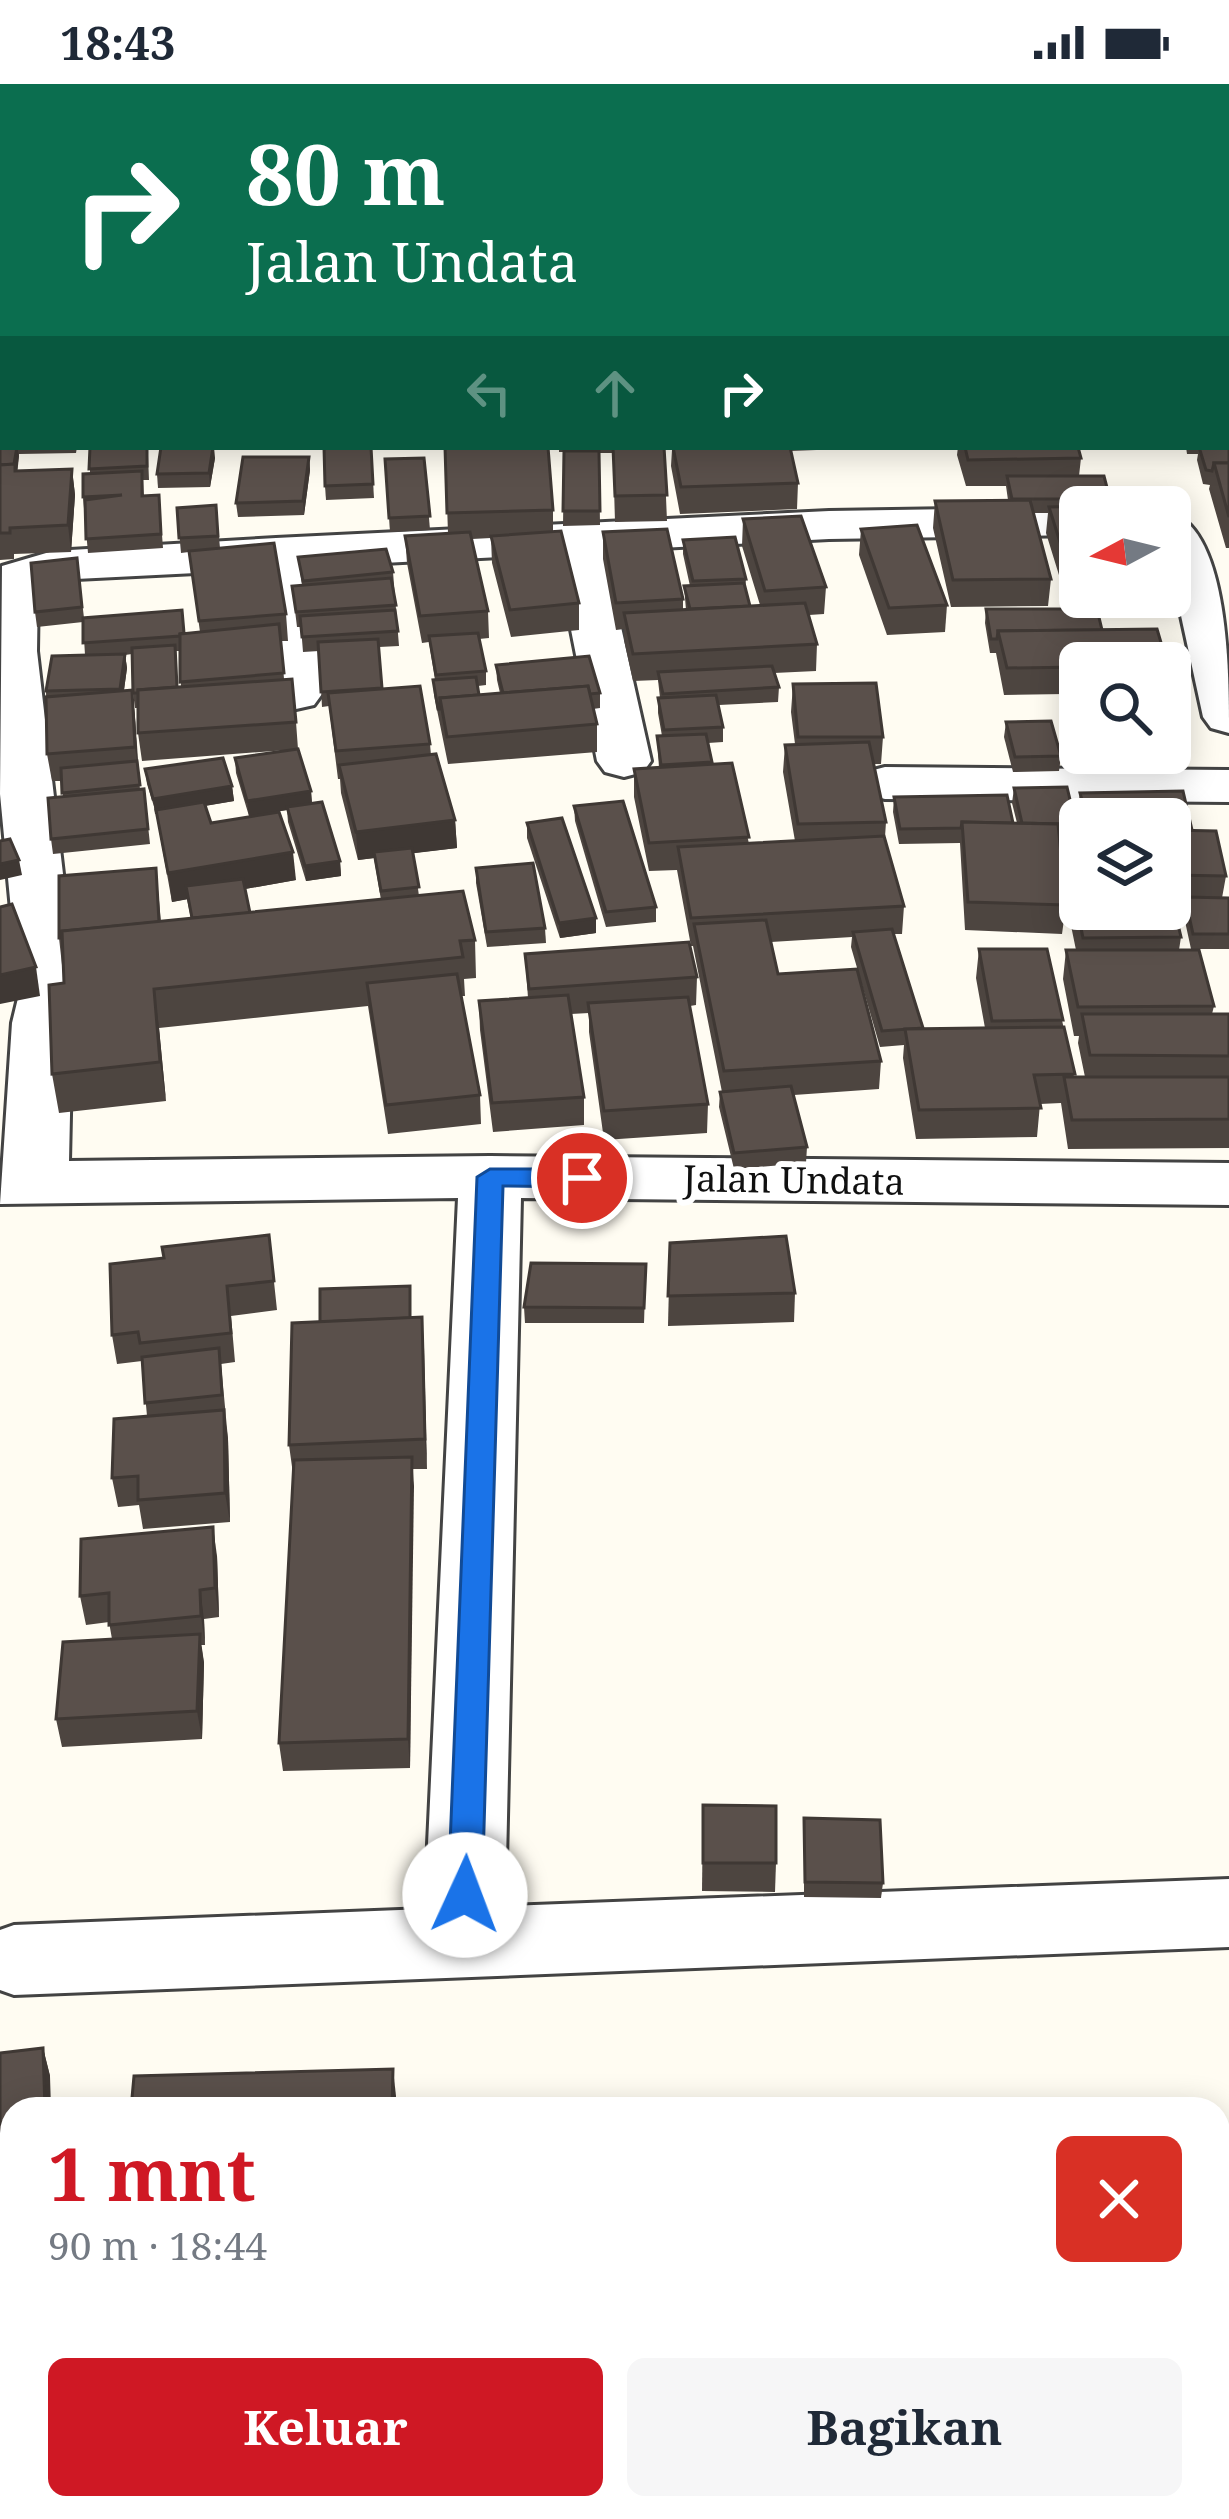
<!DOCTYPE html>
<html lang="id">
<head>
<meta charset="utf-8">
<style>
	:root { --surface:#fff; --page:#f6f6f7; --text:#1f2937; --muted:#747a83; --accent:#cf1824 }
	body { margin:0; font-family:"Noto Serif",serif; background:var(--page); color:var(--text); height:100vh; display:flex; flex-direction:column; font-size:45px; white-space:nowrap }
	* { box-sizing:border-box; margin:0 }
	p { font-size:39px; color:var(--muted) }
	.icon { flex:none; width:66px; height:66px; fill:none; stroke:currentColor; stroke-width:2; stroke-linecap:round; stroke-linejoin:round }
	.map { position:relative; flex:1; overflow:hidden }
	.details { position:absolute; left:0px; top:2013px; width:1230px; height:423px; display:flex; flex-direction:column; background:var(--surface); border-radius:36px 36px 0 0; box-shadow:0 6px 30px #0003 }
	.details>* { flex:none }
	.banner { position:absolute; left:0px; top:0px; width:1230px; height:366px; box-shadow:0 6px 30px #0003; background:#0b6e4f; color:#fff; overflow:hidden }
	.needle { width:78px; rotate:263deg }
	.tools { position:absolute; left:1059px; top:402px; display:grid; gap:24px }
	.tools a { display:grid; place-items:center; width:132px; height:132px; border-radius:18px; background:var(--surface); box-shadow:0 6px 30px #0003; font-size:60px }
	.pin { position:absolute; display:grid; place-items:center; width:102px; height:102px; color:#fff; margin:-51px; border:6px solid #fff; border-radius:50%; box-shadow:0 3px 12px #0007 }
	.me { position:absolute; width:132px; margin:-66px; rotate:2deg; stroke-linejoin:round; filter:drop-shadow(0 0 9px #0008) }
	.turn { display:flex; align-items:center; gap:42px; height:252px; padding:0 48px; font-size:54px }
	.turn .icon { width:156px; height:156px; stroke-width:2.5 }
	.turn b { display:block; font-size:84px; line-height:102px }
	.lanes { display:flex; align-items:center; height:114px; padding:0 48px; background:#0003; justify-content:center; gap:60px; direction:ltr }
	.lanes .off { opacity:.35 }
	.round { display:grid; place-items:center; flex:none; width:126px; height:126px; border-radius:18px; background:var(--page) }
	.overview { display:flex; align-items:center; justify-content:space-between; height:204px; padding:0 48px }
	h1 { font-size:72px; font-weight:700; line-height:90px; color:var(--accent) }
	.cta { display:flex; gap:24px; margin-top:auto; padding:24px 48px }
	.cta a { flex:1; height:138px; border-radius:18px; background:var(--accent); color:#fff; font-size:48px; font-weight:700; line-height:138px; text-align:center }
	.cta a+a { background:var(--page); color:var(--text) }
	.status { display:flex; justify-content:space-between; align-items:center; height:84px; padding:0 60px; background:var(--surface); direction:ltr }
	.status svg { height:33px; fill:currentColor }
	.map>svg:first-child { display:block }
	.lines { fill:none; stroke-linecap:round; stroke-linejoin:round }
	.minor-casing { stroke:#434343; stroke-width:6 }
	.minor { fill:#fff; fill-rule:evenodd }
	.wall { fill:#4d4540; fill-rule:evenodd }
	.shaded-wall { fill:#3f3834 }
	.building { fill:#5a504b; stroke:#3f3834; stroke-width:3 }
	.route { fill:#1a73e8; stroke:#114b97; stroke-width:3 }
	.labels { text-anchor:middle; stroke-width:12; stroke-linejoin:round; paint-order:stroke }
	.street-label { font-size:36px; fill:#101010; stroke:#fff }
</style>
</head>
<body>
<div class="status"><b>18:43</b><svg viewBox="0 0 49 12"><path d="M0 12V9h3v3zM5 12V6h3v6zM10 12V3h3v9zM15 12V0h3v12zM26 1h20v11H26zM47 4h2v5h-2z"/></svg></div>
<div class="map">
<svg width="1229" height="2435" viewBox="0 0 1229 2435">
	<rect width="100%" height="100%" fill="#fffcf2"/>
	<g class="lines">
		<!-- minor casing -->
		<g class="minor-casing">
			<g id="minor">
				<rect x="1075" y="0" width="38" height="3"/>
				<rect x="1227" y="117" width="2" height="24"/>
				<polygon points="1081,423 1080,451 829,455 604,467 651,677 643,688 624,693 605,688 597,677 556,470 305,483 319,521 322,610 314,621 296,625 278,621 270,610 269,521 258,486 56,496 38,502 37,567 77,910 72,939 69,1077 490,1072 1229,1079 1229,1121 521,1114 505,1822 1229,1795 1229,1863 14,1911 0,1906 0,1846 14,1841 425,1825 458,1114 0,1120 12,939 19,910 0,710 2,482 53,467 276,454 829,427"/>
				<path d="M1170,428c59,19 59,161 59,221l-18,-5 -8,-11 -33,-152z"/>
				<polygon points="885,683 1229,686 1229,718 885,715 866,710 858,699 866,688"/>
			</g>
		</g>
		<!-- minor -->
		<use href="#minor" class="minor"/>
	</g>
	<!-- wall -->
	<g class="wall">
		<polygon points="0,0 318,0 316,3 3,3 3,120 0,120"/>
		<polygon points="350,0 825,0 824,3 350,3"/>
		<rect x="865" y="0" width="186" height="3"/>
		<polygon points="1227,247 1229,247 1229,464 1226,464 1209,405 1210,401 1203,400 1197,376 1198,370 1187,370 1186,363 1227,363"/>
		<polygon points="0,359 3,363 77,363 76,369 19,370 17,387 72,385 75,411 71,468 14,470 14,475 0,476"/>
		<polygon points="90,363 148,372 149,396 143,396 144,412 159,411 163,464 88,469 83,413 90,390"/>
		<polygon points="371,363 374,414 326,416 325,402"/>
		<polygon points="445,363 553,426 553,447 579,519 579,546 511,553 492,479 491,454 472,455 488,527 489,554 479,555 486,587 486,601 478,602 479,611 500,609 497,596 496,581 600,609 600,624 593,625 597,640 597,668 448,680 434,611 433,596 435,596 429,558 422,559 407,479 405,452 448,449"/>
		<polygon points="559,363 843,363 843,365 790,367 798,399 797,425 680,430 671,382 672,366 664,366 667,437 615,438 613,369 599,369 600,441 563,442 564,368 559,368"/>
		<polygon points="958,363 1078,363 1081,374 1079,392 1110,415 1109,422 1080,423 1080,513 1158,514 1067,517 1046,449 1048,429 1033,429 1051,495 1048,522 951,523 933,444 935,417 1008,416 1006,402 966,402 957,371"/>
		<polygon points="309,373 310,386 304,431 238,433 236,419"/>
		<polygon points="215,374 210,403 158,404 157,390"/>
		<polygon points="424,374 430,446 390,448 385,375"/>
		<path d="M216,421l4,43 66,66 2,27h-7l3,38 12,43 2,27 13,42 1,12 28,58 1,15 -35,5 -18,-59 -1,-12 -38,6 -13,-43 -1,-15 52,-8 -145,11 -4,-28v-25h-3l-2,-15 -1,-39 -7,1 2,13 -3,22h8l3,27 3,57 2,15h4l6,55 -97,10 -2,-15 12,-43 -1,-15h-10l-5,-27 -1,-63 39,-36 -2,-33 -46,5 -2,-15 42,-54 7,60 100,15 16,-1 -11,-80 -8,1 -4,-45zM175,567h5l1,36h-3z"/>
		<polygon points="801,432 826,503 824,530 809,531 817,560 816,587 774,589 779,603 778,618 719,621 723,643 723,658 708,659 712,681 732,679 749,760 795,757 783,688 785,661 795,660 791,628 793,600 876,599 883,653 881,680 874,680 886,738 885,753 904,822 902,850 894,850 923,945 985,944 976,894 979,865 1047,865 1074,993 1085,993 1078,959 1079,952 1074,952 1063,895 1066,866 1076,866 1068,827 1072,798 1075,798 1072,772 1074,760 1060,760 1066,821 1062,850 965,846 960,759 899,760 893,728 894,713 1007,711 1013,739 1017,739 1012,719 1014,704 1067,703 1077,744 1080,744 1080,825 1170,825 1170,735 1081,735 1078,724 1080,709 1183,707 1192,746 1216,747 1226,792 1222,814 1229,814 1229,865 1191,865 1183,828 1184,820 1173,819 1181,853 1179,866 1199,866 1214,922 1212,930 1229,930 1229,1064 1068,1065 1061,1019 1040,1020 1037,1053 916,1055 903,974 904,961 880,963 851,863 852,853 771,858 778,890 857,885 881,977 879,1005 794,1011 807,1063 806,1079 734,1085 719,1023 720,1008 722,1008 693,862 691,862 677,786 649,787 634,713 634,685 659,684 657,652 662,652 658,629 658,614 660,614 658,596 633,597 624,556 624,545 616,546 603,475 603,448 667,445 683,515 683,526 686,526 684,502 690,502 683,470 683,456 735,453 746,495 745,504 750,522 760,521 742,462 743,435"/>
		<polygon points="861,445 947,521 945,548 887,551 859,471"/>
		<polygon points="298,473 393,488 399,562 379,563 382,605 430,660 431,671 455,736 457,764 413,769 419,812 475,856 476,894 464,895 465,912 461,912 480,1011 481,1040 388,1050 368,922 159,944 166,1017 59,1029 52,990 64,899 59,854 156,784 161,838 191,835 187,815 172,818 156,729 147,700 145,685 232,702 234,717 205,722 211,739 296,796 245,805 250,829 381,816 374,774 358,776 341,709 340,695 338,695 329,622 322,623 319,567 303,568 301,543 297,543 292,502 302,501"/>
		<polygon points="986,525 1080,579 1080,669 1154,669 1152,684 1073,683 1064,624 1065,610 1004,611 996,569 990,569 985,539"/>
		<polygon points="1006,638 1061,672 1059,687 1013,688 1004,653"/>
		<polygon points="574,722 656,823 656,838 606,843 575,737"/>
		<polygon points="527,739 596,834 596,849 560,854 527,754"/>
		<polygon points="476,784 545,844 546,859 487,863 476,799"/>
		<polygon points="525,870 697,893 696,921 690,922 708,1020 707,1049 604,1056 589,948 589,929 571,930 584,1013 584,1041 493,1048 480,946 479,917 528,914"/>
		<polygon points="269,1151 277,1226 231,1232 235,1278 221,1280 228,1355 230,1438 143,1445 139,1421 118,1423 112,1394 147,1332 142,1277 117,1280 112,1251 164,1174"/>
		<polygon points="670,1159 795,1209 794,1238 668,1242"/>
		<polygon points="646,1180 644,1239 525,1239 524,1223"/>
		<polygon points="422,1233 427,1385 413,1385 410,1684 283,1687 279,1659 293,1390 289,1361 411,1234"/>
		<polygon points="217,1472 219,1533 204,1535 205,1561 201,1561 204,1579 202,1655 62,1663 56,1635 112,1555 109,1538 86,1541 80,1512"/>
		<polygon points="703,1721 776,1779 775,1808 702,1807"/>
		<polygon points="804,1734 883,1799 881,1814 804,1813"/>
		<polygon points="43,1964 50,1992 12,2025 12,2073 0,2075 0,1969"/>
	</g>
	<!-- shaded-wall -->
	<g class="shaded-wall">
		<polygon points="299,0 318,0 316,3 298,3"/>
		<polygon points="3,316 3,351 0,333"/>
		<polygon points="17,363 19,372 17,391 13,391"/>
		<polygon points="214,363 215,374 210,403 209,389"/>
		<polygon points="309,373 310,386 304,431 303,417"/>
		<polygon points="72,385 75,411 71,468 68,441"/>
		<polygon points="125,570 127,584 122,620 120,605"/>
		<polygon points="132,606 135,633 139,690 135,663"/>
		<polygon points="232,702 234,717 155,730 153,715"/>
		<polygon points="311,707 312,722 249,732 247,717"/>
		<polygon points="455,736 457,764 358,776 356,748"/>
		<polygon points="293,768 296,796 172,818 168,789"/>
		<polygon points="19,776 22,791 0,796 0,780"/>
		<polygon points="340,777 341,792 306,797 305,782"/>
		<polygon points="596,834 596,849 560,854 559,839"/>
		<polygon points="36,883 40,912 0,920 0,891"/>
		<polygon points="154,905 159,944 166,1017 160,978"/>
		<polygon points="422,1233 424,1263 427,1385 425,1355"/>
		<polygon points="224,1326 228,1355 230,1438 225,1409"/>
		<polygon points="412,1373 414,1402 410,1684 408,1655"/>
		<polygon points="213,1443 217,1472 219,1533 215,1504"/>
		<polygon points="200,1506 204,1535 205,1561 201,1532"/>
		<polygon points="200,1550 204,1579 202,1655 197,1627"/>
		<polygon points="43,1964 50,1992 51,2025 45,2025"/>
		<polygon points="393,1985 396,2012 395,2025 392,2025"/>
		<polygon points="93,2424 103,2424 102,2435 92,2435"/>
	</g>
	<!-- building -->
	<g class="building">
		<polygon points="0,0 299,0 298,3 3,3 3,17 0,17"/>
		<polygon points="672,0 825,0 824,3"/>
		<rect x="942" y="0" width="109" height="3"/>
		<rect x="0" y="23" width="3" height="53"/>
		<rect x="1227" y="247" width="2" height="25"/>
		<polygon points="0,252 3,252 3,316 0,327"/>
		<rect x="1227" y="272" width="2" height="52"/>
		<polygon points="0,359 3,359 3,363 17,363 14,380 0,381"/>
		<polygon points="90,363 147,363 147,382 89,385"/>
		<polygon points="161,363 213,363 209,389 157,390"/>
		<polygon points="324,363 371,363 373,400 325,402"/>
		<polygon points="445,363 548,363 553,426 447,429"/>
		<polygon points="613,363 664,363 667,411 615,412"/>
		<polygon points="673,363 790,363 798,399 681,403"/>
		<polygon points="965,363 1078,363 1081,374 968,376"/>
		<polygon points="1199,363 1229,363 1229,379 1214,379 1212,387 1206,386"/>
		<polygon points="564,367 599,367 600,427 563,427"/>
		<polygon points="243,373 309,373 303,417 236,419"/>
		<polygon points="424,374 430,432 389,434 385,375"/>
		<polygon points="1214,379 1229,379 1229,433"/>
		<polygon points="15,380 15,387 72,385 68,441 10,444 10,449 0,449 0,381"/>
		<polygon points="142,387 142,412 159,411 161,450 86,455 85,416 122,411 83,413 83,390"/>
		<polygon points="1007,392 1104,392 1110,415 1012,415"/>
		<polygon points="1030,416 1051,495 953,496 935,417"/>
		<polygon points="216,421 218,452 179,454 177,424"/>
		<polygon points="1138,421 1138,423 1080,423 1080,490 1070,490 1049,423"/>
		<polygon points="801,432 826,503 765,507 743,435"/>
		<polygon points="917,441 947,521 889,524 861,445"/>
		<polygon points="667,445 683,515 616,519 603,448"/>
		<polygon points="561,447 579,519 510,526 491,452"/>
		<polygon points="470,448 488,527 420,532 405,452"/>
		<polygon points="735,453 746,495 693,497 683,456"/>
		<polygon points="274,459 286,530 199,537 189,467"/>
		<polygon points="386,465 393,488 303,497 298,473"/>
		<polygon points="77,474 82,523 35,528 31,479"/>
		<polygon points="391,494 396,521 296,528 292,502"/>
		<polygon points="744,499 750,522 690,525 684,502"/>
		<polygon points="805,519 817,560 633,570 624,529"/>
		<polygon points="986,525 1097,525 1102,546 998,547 997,555 991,555"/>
		<polygon points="182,526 184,549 180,550 180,552 83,559 83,534"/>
		<polygon points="395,526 398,547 302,553 300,532"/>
		<polygon points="279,540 284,589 180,598 180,550"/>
		<polygon points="1157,545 1167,579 1080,579 1080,583 1007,584 998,547"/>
		<polygon points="478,549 486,587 436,591 429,552"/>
		<polygon points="378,555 382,604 321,608 318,558"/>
		<polygon points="175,561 177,603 138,606 138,609 133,609 132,564"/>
		<polygon points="125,570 120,605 46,607 52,572"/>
		<polygon points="589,572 600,609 590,610 588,602 503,609 496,581"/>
		<polygon points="772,582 779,603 663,610 658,588"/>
		<polygon points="476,593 479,611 440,614 440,625 438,625 433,596"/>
		<polygon points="292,595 296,638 138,649 138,606"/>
		<polygon points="1067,597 1080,597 1080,656 1077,656"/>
		<polygon points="876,599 883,653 798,653 793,600"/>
		<polygon points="420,602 430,660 336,667 328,609"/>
		<polygon points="588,602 597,640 447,653 440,614"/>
		<polygon points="132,606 135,663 47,670 46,613"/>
		<polygon points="716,611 723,643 664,646 658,614"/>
		<polygon points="1051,637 1061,672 1015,673 1006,638"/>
		<polygon points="706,650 712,678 661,681 657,652"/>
		<polygon points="869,658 886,738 798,740 785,661"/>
		<polygon points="298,665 311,707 247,717 235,674"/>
		<polygon points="436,670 455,736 356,748 339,681"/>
		<polygon points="223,674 232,702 153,715 145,685"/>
		<polygon points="137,677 140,701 62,709 61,684"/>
		<polygon points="732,679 749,753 649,759 634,685"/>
		<polygon points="1067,703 1077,745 1058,745 1058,740 1022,739 1014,704"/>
		<polygon points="144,705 148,745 51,755 48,714"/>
		<polygon points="1183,707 1192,746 1170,746 1170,735 1087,735 1080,709"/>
		<polygon points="1007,711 1013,739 962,738 961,744 900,745 894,713"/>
		<polygon points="623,717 656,823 606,828 574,722"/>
		<polygon points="204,718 211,739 279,728 293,768 168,789 156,726"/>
		<polygon points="322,718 340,777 305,782 287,723"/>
		<polygon points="562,734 596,834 559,839 527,739"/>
		<polygon points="962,738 1058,740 1066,821 968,818"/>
		<polygon points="1076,744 1080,744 1080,776"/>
		<polygon points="1170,746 1216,747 1226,792 1170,791"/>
		<polygon points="884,752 904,822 691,834 678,763"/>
		<polygon points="10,755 19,776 0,780 0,757"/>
		<polygon points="412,764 419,803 381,807 374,768"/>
		<polygon points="533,779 545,844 486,848 476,784"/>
		<polygon points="156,784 159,838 62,847 62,854 59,854 59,792"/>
		<polygon points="243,795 250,829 192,834 186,802"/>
		<polygon points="1072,798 1080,798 1080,825 1170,825 1170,807 1181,853 1083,854"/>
		<polygon points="463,807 475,856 460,857 463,873 154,905 160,978 52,990 49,901 64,899 62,847"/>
		<polygon points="1185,813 1229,814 1229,850 1193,850"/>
		<polygon points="12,820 36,883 0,891 0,823"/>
		<polygon points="766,836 778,890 857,885 881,977 724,987 694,840"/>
		<polygon points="892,845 923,944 882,947 853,848"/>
		<polygon points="689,858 697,893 529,905 525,870"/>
		<polygon points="979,865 1047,865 1063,936 992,937"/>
		<polygon points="1066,866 1199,866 1214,922 1078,923"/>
		<polygon points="457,890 480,1011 386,1021 367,899"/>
		<polygon points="568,911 584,1013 492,1019 479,917"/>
		<polygon points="688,913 708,1020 604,1027 588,919"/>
		<polygon points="1082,930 1229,930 1229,972 1090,971"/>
		<polygon points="1064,943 1075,990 1034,991 1041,1024 919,1026 905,945"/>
		<polygon points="1064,993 1229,993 1229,1035 1072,1036"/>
		<polygon points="791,1002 807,1063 734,1069 720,1008"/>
		<polygon points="269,1151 274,1197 227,1202 231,1249 140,1259 138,1248 112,1251 110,1180 164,1174 162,1163"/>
		<polygon points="786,1152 795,1209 668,1212 670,1159"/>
		<polygon points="531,1179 646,1180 644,1224 524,1223"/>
		<polygon points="410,1202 410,1234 320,1238 320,1205"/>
		<polygon points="422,1233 425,1355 289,1361 292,1239"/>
		<polygon points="219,1264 222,1311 145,1319 142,1273"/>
		<polygon points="224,1326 225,1409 138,1416 138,1392 112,1394 114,1335"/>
		<polygon points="412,1373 408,1655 279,1659 294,1376"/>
		<polygon points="213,1443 215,1504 200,1506 201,1532 109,1541 109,1509 80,1512 81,1455"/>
		<polygon points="200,1550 197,1627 56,1635 63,1558"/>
		<polygon points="703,1721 776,1722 776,1779 703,1779"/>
		<polygon points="804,1734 880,1736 883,1799 805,1798"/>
		<polygon points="43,1964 45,2025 12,2025 12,2045 0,2047 0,1969"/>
		<polygon points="393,1985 392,2025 131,2025 134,1992"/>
		<polygon points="12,2386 12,2424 93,2424 92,2435 6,2435"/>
		<polygon points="355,2424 595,2424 595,2434 354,2435"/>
	</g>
	<!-- route -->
	<polygon class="route" points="490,1085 582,1085 595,1094 582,1103 503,1102 482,1811 477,1821 465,1825 453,1821 448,1811 477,1093"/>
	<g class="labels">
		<!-- street labels -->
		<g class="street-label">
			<text transform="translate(794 1096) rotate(1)" y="13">Jalan Undata</text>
		</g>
	</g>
</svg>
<div class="tools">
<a><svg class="needle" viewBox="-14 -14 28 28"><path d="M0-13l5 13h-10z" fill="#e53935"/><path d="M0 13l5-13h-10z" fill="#747a83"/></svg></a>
<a><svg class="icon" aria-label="search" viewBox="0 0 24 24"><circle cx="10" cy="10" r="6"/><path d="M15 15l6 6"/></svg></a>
<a><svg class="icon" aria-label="layers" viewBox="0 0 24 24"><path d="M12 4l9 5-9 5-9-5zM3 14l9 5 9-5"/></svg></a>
</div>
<div class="pin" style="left:582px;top:1094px;background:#d93025"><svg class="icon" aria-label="arrive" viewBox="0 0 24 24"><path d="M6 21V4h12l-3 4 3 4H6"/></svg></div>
<svg class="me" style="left:465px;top:1811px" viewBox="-20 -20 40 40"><circle r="19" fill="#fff"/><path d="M0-13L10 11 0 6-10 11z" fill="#1a73e8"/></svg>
<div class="banner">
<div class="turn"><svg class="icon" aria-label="right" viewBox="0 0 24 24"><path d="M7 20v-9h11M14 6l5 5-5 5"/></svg><div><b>80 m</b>Jalan Undata</div></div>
<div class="lanes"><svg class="icon off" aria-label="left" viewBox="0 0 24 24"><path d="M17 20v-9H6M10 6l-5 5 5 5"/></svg><svg class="icon off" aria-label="ahead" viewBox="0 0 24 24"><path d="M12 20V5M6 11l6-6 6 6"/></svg><svg class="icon" aria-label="right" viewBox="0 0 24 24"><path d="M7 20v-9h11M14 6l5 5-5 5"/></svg></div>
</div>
<section class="details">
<div class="overview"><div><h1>1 mnt</h1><p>90 m · 18:44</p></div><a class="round" style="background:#d93025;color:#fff"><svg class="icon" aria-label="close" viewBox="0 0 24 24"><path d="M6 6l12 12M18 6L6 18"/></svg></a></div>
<div class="cta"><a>Keluar</a><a>Bagikan</a></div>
</section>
</div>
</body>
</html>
